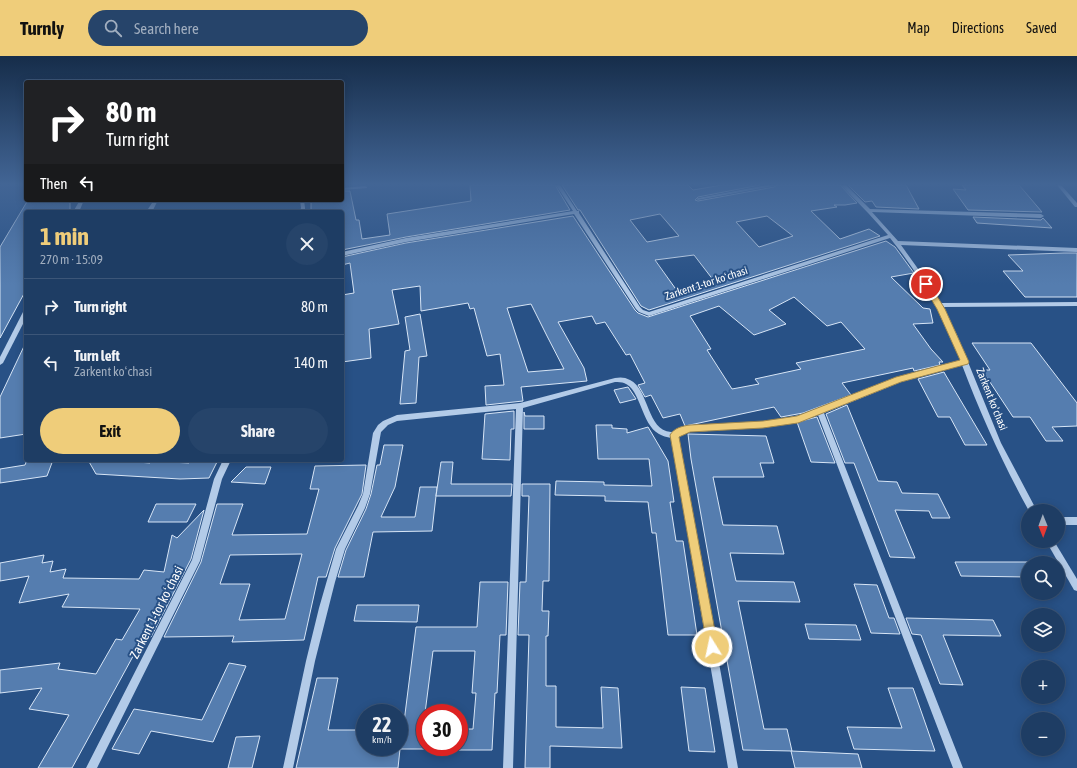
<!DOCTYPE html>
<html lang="en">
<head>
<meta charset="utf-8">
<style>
	:root { --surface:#1e3d64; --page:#26446a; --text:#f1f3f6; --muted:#a1aebf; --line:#3c5678; --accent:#efcd7a }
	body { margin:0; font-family:"Asap Condensed",sans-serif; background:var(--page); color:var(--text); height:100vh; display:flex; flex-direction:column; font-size:15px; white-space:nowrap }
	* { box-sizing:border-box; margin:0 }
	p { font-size:13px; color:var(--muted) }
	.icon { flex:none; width:22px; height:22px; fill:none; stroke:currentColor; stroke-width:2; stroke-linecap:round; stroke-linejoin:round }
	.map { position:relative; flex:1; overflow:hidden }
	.panel { position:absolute; left:24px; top:154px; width:320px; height:252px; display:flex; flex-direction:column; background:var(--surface); border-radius:4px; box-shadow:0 2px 10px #0003,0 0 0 1px var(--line) }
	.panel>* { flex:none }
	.top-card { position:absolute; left:24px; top:24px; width:320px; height:122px; border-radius:4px; box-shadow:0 2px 10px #0003,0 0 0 1px var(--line); background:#202124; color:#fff; overflow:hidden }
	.needle { width:26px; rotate:179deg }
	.buttons { position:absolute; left:1021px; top:448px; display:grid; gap:8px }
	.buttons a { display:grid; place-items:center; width:44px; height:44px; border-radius:50%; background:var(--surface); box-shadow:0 2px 10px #0003,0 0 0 1px var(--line); font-size:20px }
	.speed { position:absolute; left:356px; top:648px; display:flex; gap:8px; font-size:20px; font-weight:700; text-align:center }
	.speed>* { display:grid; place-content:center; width:52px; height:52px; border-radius:50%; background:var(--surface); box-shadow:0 2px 10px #0003,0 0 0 1px var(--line); line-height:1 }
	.speed small { font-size:10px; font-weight:400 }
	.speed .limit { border:6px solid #d22; background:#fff; color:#111 }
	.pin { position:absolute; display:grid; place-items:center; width:34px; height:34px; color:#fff; margin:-17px; border:2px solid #fff; border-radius:50%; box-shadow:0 1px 4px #0007 }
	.me { position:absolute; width:44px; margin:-22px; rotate:350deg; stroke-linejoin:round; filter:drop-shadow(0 0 3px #0008) }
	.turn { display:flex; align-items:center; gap:14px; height:84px; padding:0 16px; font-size:18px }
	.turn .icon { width:52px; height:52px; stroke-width:2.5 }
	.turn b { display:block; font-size:28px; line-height:34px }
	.then { display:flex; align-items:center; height:38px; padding:0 16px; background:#0003; gap:8px; font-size:15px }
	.round { display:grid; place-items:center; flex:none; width:42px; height:42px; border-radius:21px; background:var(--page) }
	.head { display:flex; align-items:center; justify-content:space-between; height:68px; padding:0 16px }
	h1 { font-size:24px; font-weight:700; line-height:30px; color:var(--accent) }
	.action { display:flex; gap:8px; margin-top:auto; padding:8px 16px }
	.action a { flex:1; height:46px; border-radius:24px; background:var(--accent); color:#111; font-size:16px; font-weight:700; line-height:46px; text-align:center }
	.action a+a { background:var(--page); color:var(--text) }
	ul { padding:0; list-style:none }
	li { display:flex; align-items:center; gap:12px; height:56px; padding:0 16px; border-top:1px solid var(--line) }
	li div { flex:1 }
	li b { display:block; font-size:15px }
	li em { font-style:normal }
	header { display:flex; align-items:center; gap:24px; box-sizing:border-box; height:56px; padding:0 20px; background:var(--accent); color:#111 }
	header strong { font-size:19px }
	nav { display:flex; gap:22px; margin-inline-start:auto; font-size:14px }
	.search { width:280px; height:36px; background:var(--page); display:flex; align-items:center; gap:10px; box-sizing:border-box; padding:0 14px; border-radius:22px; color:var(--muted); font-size:15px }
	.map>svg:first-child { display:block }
	.building { fill:#557daf; stroke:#d7e5f6; fill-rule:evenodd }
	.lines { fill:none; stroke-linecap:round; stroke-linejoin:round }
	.minor { fill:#b3cbe8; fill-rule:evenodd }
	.route { fill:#efcd7a; stroke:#9b854f }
	.labels { text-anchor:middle; stroke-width:4; stroke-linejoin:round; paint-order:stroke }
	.street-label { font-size:11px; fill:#fff; stroke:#285186 }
	.near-street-label { font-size:13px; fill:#fff; stroke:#285186 }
</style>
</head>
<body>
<header>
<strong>Turnly</strong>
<div class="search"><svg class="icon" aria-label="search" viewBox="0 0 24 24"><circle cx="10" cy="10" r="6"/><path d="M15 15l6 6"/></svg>Search here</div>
<nav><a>Map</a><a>Directions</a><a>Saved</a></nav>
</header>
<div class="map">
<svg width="1077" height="712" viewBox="0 0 1077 712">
	<rect width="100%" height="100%" fill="#285186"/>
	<!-- building -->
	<g class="building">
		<polygon points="470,129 555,129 570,154 406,181 342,194 342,156 311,156 311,146 342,144 342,135 350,135 356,164 359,164 362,183 390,179 387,158 471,145"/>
		<path d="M562,129h126l5,5 29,-5h38l-62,12 -3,3 3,1 76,-14 3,-2h63l17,18 -12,2h-11l3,2 -26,4 29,28 29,-10 11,7 -231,74 -8,-4 -61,-96h-2zM660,158l19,22 -32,6 -17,-22zM767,160l26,20 -34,11 -23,-25zM694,199l20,26 -33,11 -3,-5 -3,1 -20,-28z"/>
		<polygon points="848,129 906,129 919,153 876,151 872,145 865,146"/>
		<polygon points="962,129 1019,129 1042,156 968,154 953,133 966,134"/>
		<polygon points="28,144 70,144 70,156 26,156 26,234 0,282 0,191"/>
		<path d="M573,160l62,94 3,3 10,4 238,-76 9,6 19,26 -23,4 32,31 7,1 3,14 -20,1 18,25 12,13h-4l1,3 -26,6 -1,-3 -71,15 9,12 -48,18 -22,4 -7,-10 -89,19 -5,-12 -17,4 -12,-23 -6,2 -7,-12 7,-2 -15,-29 -4,1 -21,-33 -9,2 -4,-8 -34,6 26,46 3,13 -66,6 2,14 -37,4 -1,-19 19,-1 -4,-31 -13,2 -13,-48 -4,1 -2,-6 -47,8 -1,-25 -28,4 7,34 -30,5 2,29 -29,4v-67l12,-2 -4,-30 -8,2v-8l64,-14zM794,241l33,29 14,-4 24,27 -69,14 5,6 -46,10 4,5 -27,5 -25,-39 4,-1 -21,-33 29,-10 35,29 32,-11 -17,-14zM531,248l16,32 17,33 -36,3 -21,-64z"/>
		<polygon points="973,161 1041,164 1043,162 1052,172 977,167"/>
		<polygon points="1064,197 1077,197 1077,241 1025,241 1003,215 1023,215 1008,199"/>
		<polygon points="420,258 427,300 419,301 416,347 400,348 405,295 410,294 405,261"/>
		<polygon points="26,286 26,378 0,382 0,341"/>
		<polygon points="972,287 1031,287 1077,347 1077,370 1052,371 1063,385 1046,385 1030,361 1013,361 982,314 990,314"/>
		<polygon points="944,316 945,318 987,389 965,389 950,361 938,361 918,323"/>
		<polygon points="628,331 636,343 620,347 614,334"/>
		<polygon points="847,349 878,425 897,426 902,437 938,438 950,462 932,462 929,455 895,454 915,502 890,501 854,407 845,407 826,358"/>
		<polygon points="514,355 514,373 511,373 510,404 482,403 485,358"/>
		<polygon points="524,356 525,360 544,360 544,373 524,373"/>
		<polygon points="817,361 835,407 811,406 797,366"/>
		<polygon points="596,369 612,369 612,372 627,373 627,377 648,371 668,405 674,446 670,446 676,485 683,485 697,579 668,579 656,477 652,477 648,446 605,445 605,440 555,439 556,425 604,426 604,429 652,430 649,403 598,403"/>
		<polygon points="688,378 766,380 774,407 760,407 764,421 713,421 723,469 777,470 784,498 730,497 736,525 794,526 800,546 738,545 764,673 787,673 792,695 743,694 691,403"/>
		<polygon points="384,389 403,389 395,431 381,461 415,461 420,431 437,431 432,475 373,476 364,521 338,521 346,494 366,453 371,438 377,409 380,409"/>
		<polygon points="27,404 53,404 47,420 0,427 0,413 25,409"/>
		<polygon points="88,404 112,404 150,407 151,405 189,407 191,404 218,404 209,422 180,423 96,418"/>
		<polygon points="441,406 453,406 451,428 512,428 511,440 436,440"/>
		<path d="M366,409l-4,29 -27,54 -9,29h-8l-14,63 -72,2 2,-6 -70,1 37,-75 16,-58h26l-11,31 75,-1 12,-45h-9l5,-23zM302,498l-17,65 -46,1 11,-36h-30l10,-29z"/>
		<polygon points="246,411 271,411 265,428 231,426"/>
		<polygon points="522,428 550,428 549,525 543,525 542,555 549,555 548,580 546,580 546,630 556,630 556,671 603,672 601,631 618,632 622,692 550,690 550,712 525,712 529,579 518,579 520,526 526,526 529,440 522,440"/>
		<polygon points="156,448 196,448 187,466 148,466"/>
		<polygon points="204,454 191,503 151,581 148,583 143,582 72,712 38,712 69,659 29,653 42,632 0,637 0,614 60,607 58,613 96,618 116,583 122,584 140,553 62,551 69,538 19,547 29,520 0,525 0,507 44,499 42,507 53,505 50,516 66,513 63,522 139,523 144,514 164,516 172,479 177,482"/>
		<polygon points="955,506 1028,506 1028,521 961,520"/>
		<polygon points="480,526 508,526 506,579 500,579 497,637 495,637 492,694 459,694 459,673 473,673 476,637 472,637 475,595 433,595 425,657 425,693 400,693 398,712 296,712 317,622 338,622 328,674 365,674 365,691 399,691 399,674 403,674 416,571 477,571"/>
		<polygon points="854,528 877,529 889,562 894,562 900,578 871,577"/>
		<polygon points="357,549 419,549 417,566 354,565"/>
		<polygon points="906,562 993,564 1001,580 943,579 963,629 940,628 921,579 912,578"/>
		<polygon points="805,568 856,569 861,584 809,583"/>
		<polygon points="229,607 246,610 213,686 151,675 139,698 112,693 134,653 202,664"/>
		<polygon points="681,631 705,632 715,696 689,695"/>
		<polygon points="888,632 913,632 935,695 854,693 847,671 902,672"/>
		<polygon points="260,680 252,712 228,712 236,681"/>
		<polygon points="791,695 858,698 862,712 795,712"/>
	</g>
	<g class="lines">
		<!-- minor -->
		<g class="minor">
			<path d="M556,129h4l17,26h2v2l61,94 3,3 6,2 239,-77 -19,-21 -28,-29h5l24,24 171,5 3,2 -3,2 -169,-6 26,29 179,7v4l-176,-7 20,28 19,30 137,-1v4l-135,1 15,28 44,108 36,68h-8c-26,-47 -48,-96 -67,-146l-61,17 -77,31 139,355h-10l-135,-353c-42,13 -85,14 -128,17l-12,4 60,332h-10l-57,-330c-4,-1 -9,-2 -12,-4 -18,-10 -18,-45 -35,-51 -2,-1 -6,-1 -9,-1l-92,26 -10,360h-10l13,-359 -119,12 -9,4 -7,7 -11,62 -5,14 -20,41 -10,33 -20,79 -22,107h-10l23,-107 13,-53 17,-59 22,-43 5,-12 10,-61 5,-8 5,-4 14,-6 123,-12 95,-25c5,-1 10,-1 15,2 19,9 17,51 41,52 5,0 10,-3 15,-5 3,-1 7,-1 12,-1 35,-2 70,-3 105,-12 32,-8 62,-25 93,-36 21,-7 44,-11 65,-17 -17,-45 -41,-86 -71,-123l-241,78 -10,-4 -3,-3 -62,-95 -168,28 -64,14v-4l64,-14 167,-27z"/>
			<polygon points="767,129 776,129 774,130 698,144 696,143 698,142"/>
			<polygon points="1057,129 1061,129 1077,147 1077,151 1075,151"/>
			<polygon points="365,130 367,131 367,132 342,134 342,132"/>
			<polygon points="80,144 84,144 79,156 73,156"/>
			<polygon points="154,144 158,144 152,156 146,156"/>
			<polygon points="300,144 304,144 305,152 305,156 299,156 301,152"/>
			<polygon points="26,254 26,262 3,307 0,309 0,301 23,256"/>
			<polygon points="223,404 231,404 222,423 200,505 97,712 86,712 192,504 214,423"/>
			<rect x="1058" y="461" width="19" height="8"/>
			<polygon points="1046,485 1054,485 1077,523 1077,535 1074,534"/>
		</g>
	</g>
	<!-- sky -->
	<linearGradient id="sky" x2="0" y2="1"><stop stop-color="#162d4a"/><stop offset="0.56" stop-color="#426595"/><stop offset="1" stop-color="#426595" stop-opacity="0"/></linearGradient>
	<rect width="1077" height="229" fill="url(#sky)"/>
	<!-- route -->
	<path class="route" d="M926,226l3,1 16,26 24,53 -1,2 -67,18 -103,41 -35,5 -73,4 -11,5 39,210 -2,4 -4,2 -4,-2 -38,-216c4,-7 12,-9 20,-10l73,-4 34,-5 99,-39 64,-17 -23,-51 -15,-25z"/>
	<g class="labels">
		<!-- street labels -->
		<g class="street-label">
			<text transform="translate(706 227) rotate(-18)" y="4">Zarkent 1-tor koʻchasi</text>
			<text transform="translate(992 343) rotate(68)" y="4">Zarkent koʻchasi</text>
		</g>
		<!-- near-street labels -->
		<g class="near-street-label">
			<text transform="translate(156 556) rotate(-63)" y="5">Zarkent 1-tor koʻchasi</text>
		</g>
	</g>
</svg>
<div class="buttons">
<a><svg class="needle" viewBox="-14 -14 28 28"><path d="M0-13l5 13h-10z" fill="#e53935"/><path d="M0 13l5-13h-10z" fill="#a1aebf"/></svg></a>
<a><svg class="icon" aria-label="search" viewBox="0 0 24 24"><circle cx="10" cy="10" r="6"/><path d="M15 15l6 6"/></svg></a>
<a><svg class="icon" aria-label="layers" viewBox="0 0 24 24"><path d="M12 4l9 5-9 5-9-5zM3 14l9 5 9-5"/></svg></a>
<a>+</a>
<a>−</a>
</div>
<div class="speed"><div>22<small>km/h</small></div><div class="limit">30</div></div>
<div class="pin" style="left:926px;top:228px;background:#d93025"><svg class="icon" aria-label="arrive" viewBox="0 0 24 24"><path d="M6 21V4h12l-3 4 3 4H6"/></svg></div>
<svg class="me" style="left:712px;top:591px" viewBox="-20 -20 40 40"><circle r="17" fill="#efcd7a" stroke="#fff" stroke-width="3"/><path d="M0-11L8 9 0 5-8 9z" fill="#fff"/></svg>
<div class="top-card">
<div class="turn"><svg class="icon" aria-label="right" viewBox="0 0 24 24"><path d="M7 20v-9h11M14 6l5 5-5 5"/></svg><div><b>80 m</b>Turn right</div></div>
<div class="then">Then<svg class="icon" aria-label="left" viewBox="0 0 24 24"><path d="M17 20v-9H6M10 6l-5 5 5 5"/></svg></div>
</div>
<section class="panel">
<div class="head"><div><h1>1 min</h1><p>270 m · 15:09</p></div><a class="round"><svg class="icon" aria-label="close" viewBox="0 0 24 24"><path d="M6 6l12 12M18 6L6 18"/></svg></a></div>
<ul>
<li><svg class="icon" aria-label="right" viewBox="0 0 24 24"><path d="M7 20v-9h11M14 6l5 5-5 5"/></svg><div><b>Turn right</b></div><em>80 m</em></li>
<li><svg class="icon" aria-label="left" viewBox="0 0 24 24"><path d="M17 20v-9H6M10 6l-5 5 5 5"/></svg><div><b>Turn left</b><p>Zarkent koʻchasi</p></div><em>140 m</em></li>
</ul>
<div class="action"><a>Exit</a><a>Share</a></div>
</section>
</div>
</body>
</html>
